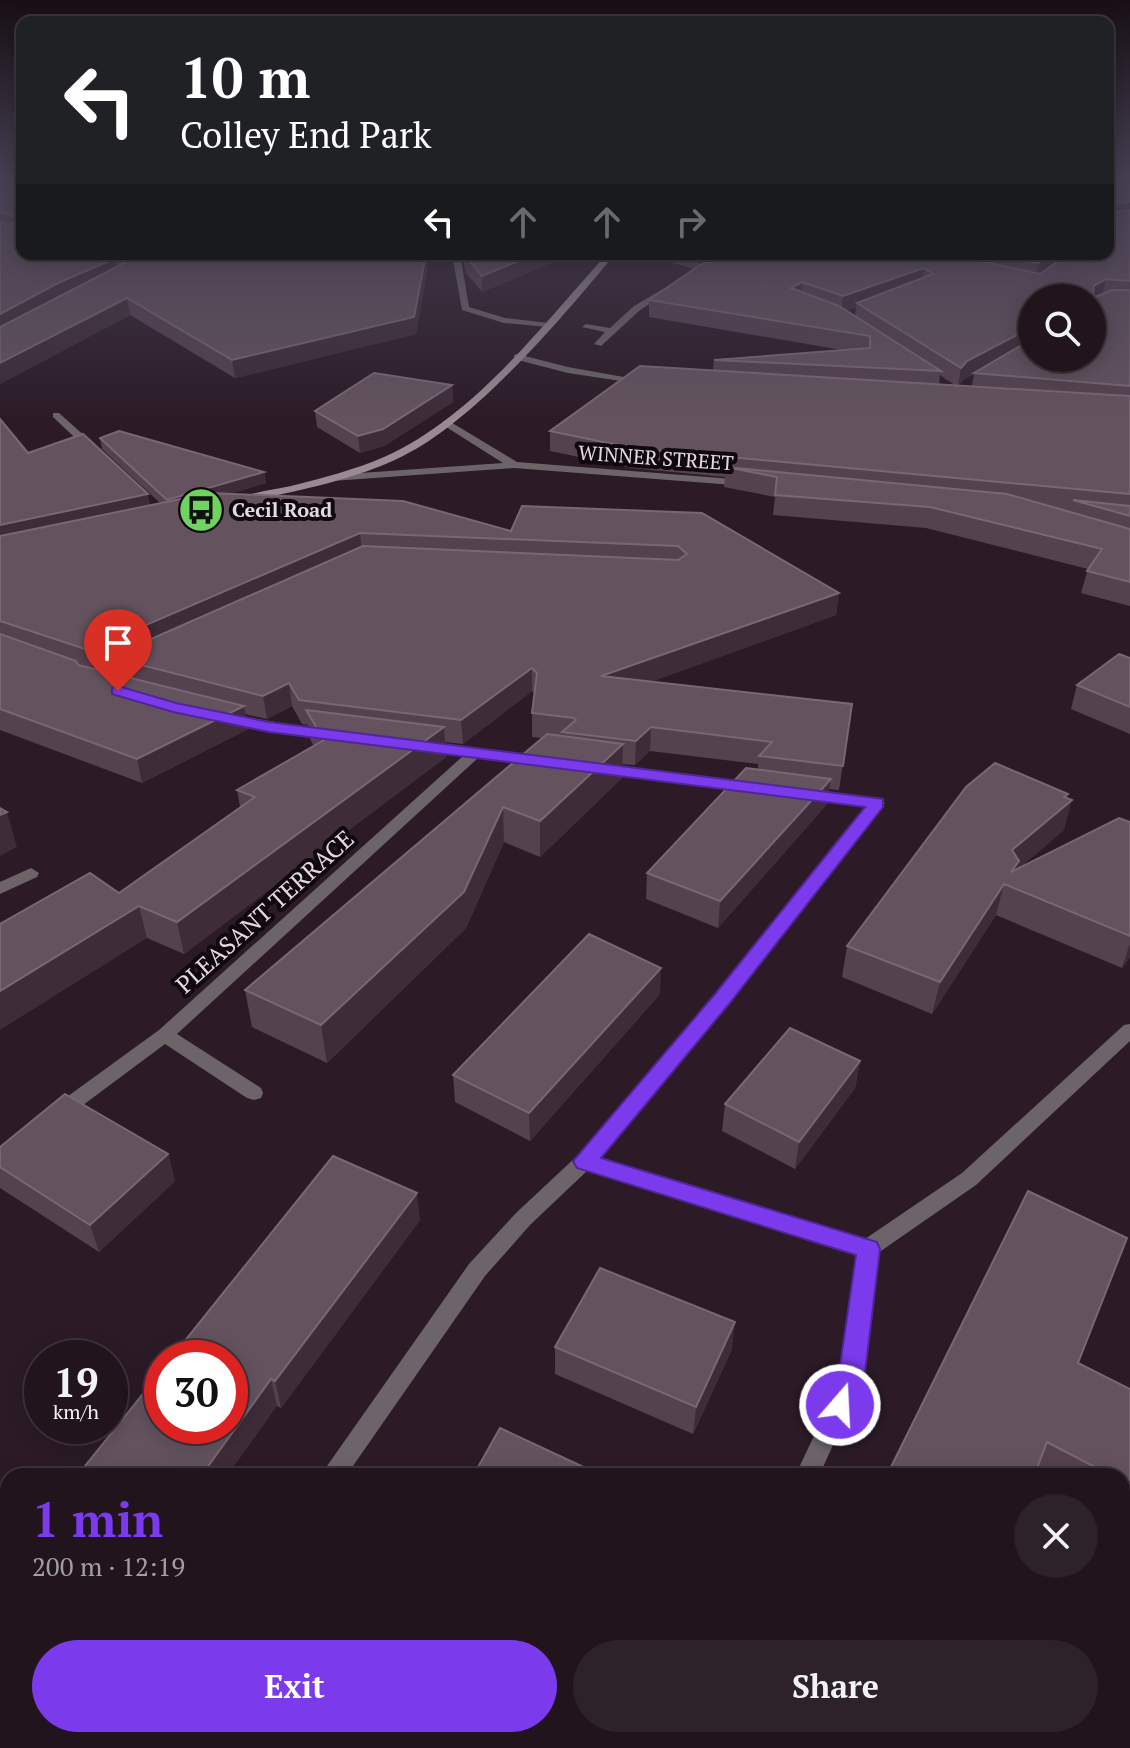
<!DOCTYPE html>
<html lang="en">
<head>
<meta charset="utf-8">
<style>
	:root { --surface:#21141d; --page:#2d212a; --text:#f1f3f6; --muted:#a29ea4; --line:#3e333b; --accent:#7c3aed }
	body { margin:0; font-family:"PT Serif",serif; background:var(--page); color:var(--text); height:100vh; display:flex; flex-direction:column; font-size:30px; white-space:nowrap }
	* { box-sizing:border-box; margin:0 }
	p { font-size:26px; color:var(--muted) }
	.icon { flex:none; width:44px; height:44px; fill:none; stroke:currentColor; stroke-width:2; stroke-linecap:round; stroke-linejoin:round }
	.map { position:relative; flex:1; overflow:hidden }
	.panel { position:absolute; left:0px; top:1468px; width:1130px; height:280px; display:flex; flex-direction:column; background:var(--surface); border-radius:24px 24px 0 0; box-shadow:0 4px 20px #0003,0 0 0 2px var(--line) }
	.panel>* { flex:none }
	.top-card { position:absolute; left:16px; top:16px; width:1098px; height:244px; border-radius:16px; box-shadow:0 4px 20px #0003,0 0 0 2px var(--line); background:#202124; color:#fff; overflow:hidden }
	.fabs { position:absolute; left:1018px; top:284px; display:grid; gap:16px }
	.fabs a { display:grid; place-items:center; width:88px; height:88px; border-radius:50%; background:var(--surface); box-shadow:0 4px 20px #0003,0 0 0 2px var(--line); font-size:40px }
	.speed { position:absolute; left:24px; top:1340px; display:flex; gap:16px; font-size:40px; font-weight:700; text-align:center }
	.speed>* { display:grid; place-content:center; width:104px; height:104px; border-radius:50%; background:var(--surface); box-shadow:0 4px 20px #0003,0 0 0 2px var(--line); line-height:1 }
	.speed small { font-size:20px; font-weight:400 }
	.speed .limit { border:12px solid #d22; background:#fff; color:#111 }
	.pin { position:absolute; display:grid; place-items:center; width:68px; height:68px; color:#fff; margin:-82px -34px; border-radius:50% 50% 50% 0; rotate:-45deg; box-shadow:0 0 8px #0007 }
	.pin .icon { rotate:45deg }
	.me { position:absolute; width:88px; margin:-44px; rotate:19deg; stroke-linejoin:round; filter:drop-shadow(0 0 6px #0008) }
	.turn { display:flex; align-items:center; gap:28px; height:168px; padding:0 32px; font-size:36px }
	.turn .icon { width:104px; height:104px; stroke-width:2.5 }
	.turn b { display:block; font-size:56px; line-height:68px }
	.lanes { display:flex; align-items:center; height:76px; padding:0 32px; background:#0003; justify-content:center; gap:40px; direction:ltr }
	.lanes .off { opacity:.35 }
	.round { display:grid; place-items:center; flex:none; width:84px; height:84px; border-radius:42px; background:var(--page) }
	.summary { display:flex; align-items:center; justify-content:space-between; height:136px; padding:0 32px }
	h1 { font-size:48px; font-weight:600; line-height:60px; color:var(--accent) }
	.button { display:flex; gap:16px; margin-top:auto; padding:16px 32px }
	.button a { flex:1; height:92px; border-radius:48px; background:var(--accent); color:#fff; font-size:32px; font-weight:600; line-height:92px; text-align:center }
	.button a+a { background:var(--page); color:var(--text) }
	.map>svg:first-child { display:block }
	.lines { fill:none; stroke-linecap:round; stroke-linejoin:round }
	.minor { fill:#6d646a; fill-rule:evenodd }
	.tertiary { fill:#6d646a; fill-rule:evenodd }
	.secondary { fill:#998a94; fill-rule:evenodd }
	.wall { fill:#55424f; fill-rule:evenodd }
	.shaded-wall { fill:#3e2c38 }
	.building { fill:#64535f; stroke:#786873; stroke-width:2 }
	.route { fill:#7c3aed; stroke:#51269a; stroke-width:2 }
	.labels { text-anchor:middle; stroke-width:8; stroke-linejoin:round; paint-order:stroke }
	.far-street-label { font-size:20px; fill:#e5d9e1; stroke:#0f080d }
	.far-poi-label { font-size:20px; font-weight:bold; fill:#e5d9e1; stroke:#0f080d; text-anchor:start }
	.street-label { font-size:24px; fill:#e5d9e1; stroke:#0f080d }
</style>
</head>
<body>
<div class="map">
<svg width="1130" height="1748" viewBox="0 0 1130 1748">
	<rect width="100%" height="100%" fill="#2c1b27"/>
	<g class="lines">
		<!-- minor -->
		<g class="minor">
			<polygon points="663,289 670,291 640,310 601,346 594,344 605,332 582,327 586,324 610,328 634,306"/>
			<polygon points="517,354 568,367 646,381 641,384 568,373 514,359 514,355"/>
			<polygon points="53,413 59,413 97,447 97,451 89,451 53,417"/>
			<polygon points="227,714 330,731 337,735 330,739 222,721 220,718 222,715"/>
			<polygon points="425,743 541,757 548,761 541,765 478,758 177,1034 261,1088 263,1093 261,1098 254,1100 247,1098 165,1044 67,1117 60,1119 53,1117 50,1112 53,1107 159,1030 463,756 420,750 418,747 420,744"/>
			<polygon points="600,764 751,783 758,787 751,791 595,771 593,768 595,765"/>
			<polygon points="806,790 877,798 885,803 728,1003 599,1158 865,1239 962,1173 1124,1025 1130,1024 1130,1041 976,1185 878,1253 862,1381 819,1476 795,1476 840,1381 857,1254 588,1170 530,1225 485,1276 346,1476 320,1476 469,1264 516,1213 578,1155 716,995 867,806 801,797 799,794 801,791"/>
			<polygon points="31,868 39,873 37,877 0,894 0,882"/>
			<polygon points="129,1740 160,1740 157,1748 126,1748"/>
			<polygon points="655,1740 685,1740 682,1748 652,1748"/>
		</g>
		<!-- tertiary -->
		<g class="tertiary">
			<polygon points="452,254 460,254 469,307 505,318 548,323 548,327 504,323 462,310"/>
			<polygon points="443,421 449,421 517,462 746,480 751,483 746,486 514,468 332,481 327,478 332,475 503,463 443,425"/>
		</g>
		<!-- secondary -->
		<path class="secondary" d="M607,254h8c-53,64 -139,166 -212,202 -50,25 -106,34 -159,47l-5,-3c13,-9 35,-10 52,-14 31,-8 63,-16 93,-29 91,-41 157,-131 223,-203z"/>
	</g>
	<!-- wall -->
	<g class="wall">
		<polygon points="0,177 22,177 22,254 430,254 416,334 235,378 130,315 0,384"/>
		<path d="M1130,177v429l-49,-13 7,-24 -162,-41 -153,-13 2,-18 -51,-10 1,-10 -94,-9 -81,-17v-20l163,-61 1,-10 128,-10 -193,-33v-17l45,-31 -49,-15h463zM1032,298l60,60h-60zM856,307l-1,10 -9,-6zM974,374l-2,12 -13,-1 5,-6zM940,375l7,5 8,5 -16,-1z"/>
		<polygon points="462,254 573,254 482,292 466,273"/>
		<polygon points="452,385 453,402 384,446 360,453 317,427 315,411"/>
		<path d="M0,419l28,34 122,52 10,-2 -58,-54 -2,-11 164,34 2,11 -37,11 282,37 191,-18 137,80 -3,22 -186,67 202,22 -13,86 -10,-1 -2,15 -109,124 -72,-29 1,-26 111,-103v-6l-108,-13 -15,14 -13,-1v14l-82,79 -36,-15 -38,86 -139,135 -75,-36 -7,-37 298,-252 -11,-1v-24l2,-20 -2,-2 -69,53 -18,-2 1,15 -262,197 -37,-16 -28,-45 121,-86 -3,-17 77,-44 -4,-7 -2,-14 -6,-1 -10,-18 -25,13 -22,-5 3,15 -106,54 -142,-53zM111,665l2,9 -14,-4z"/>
		<polygon points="1130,658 1130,734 1071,709 1077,685"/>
		<polygon points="1067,798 1064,830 1018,869 1130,822 1130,957 1122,968 996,915 932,1014 842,977 847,946"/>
		<polygon points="660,994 530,1141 455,1102 453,1075"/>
		<polygon points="860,1061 855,1088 795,1169 722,1131 725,1104"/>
		<polygon points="0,1147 168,1154 175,1181 99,1252 0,1188"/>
		<polygon points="1028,1191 1078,1363 1130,1389 1130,1518 1122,1514 1122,1476 1052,1476 1037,1468 1034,1476 887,1476"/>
		<polygon points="420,1220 281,1408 277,1406 230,1358"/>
		<polygon points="555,1347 732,1349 693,1434 555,1374"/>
	</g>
	<!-- shaded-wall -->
	<g class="shaded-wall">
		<polygon points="1130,202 1130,217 1108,219 1109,204"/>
		<polygon points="108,254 115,254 117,275 0,334 0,314"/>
		<polygon points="426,254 430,254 416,334 235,378 232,360"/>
		<polygon points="535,254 573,254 482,292 482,276"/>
		<polygon points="699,254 746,254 698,271"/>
		<polygon points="1051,254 1069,254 1035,280 1038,263"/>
		<polygon points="924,268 922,284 857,303 856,307 841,313 843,296"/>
		<polygon points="1106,279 1102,296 1092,302 1094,286"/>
		<polygon points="802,282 800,299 791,288"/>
		<polygon points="127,298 130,315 0,384 0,363"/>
		<polygon points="1032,327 1032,343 964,379 958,387 961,368 967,361"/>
		<polygon points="452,385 453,402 384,446 360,453 358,436"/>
		<polygon points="264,472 266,483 169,511 167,500"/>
		<polygon points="148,494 152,515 0,548 0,525"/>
		<polygon points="360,533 362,554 110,657 111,665 94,673 88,650"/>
		<polygon points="839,593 836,615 600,700 601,676"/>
		<polygon points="532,668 532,691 463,744 461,720"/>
		<polygon points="289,683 292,706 267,719 263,696"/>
		<polygon points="244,706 248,729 142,783 137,759"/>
		<polygon points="444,727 446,757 184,954 177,922"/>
		<polygon points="651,727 650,751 635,765 636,741"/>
		<polygon points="623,744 622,778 540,857 540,821"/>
		<polygon points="831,779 827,804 718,928 720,901"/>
		<polygon points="1068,794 1065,806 1072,800 1064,830 1017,870 1008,886 1012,850"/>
		<polygon points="503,807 504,842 466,928 327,1063 321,1025"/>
		<polygon points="7,812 17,847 0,856 0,815"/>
		<polygon points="1004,884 996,915 932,1014 940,982"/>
		<polygon points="139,906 147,938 0,1030 0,991"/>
		<polygon points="1130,943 1130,957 1122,968"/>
		<polygon points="661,968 660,994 530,1141 529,1113"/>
		<polygon points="860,1061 855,1088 795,1169 799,1142"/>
		<polygon points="168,1154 175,1181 99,1252 90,1225"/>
		<polygon points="417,1193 420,1220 281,1408 275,1381"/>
		<polygon points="735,1322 732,1349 693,1434 696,1407"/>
		<polygon points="271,1379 277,1406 227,1476 201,1476"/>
		<polygon points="8,1738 8,1740 37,1740 31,1748 1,1748"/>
		<polygon points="437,1740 453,1740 449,1748 433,1748"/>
	</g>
	<!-- building -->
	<g class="building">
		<polygon points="0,177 22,177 22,254 108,254 114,259 58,283 0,314 0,222 8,225 16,222 14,216 0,212"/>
		<polygon points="1108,177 1130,177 1130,202 1109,204 1112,213 1130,210 1130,281 1106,279 1094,286 1093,294 1095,297 1112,290 1130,290 1130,386 974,373 1032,339 1032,358 1092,358 1092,298 1032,298 1032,327 967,361 961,368 857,303 933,274 924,268 843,296 802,282 791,288 839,306 941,371 714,360 870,348 870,336 649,300 700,265 733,254 947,254 1040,274 1068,254 1108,254"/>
		<polygon points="127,254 426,254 414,317 232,360 127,298 0,363 0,327 134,258"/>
		<polygon points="465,254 535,254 482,276 466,256"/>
		<polygon points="989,254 1051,254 1038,263"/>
		<polygon points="640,366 1130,396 1130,494 632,448 550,431"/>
		<polygon points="374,373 452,385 383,429 358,436 315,411"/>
		<polygon points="0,419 28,453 83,434 148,494 0,525"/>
		<polygon points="119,431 264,472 167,500 100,438"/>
		<polygon points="726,467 1007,494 1130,529 1130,582 1087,571 1102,549 930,507 775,495 777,477"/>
		<polygon points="210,493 403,501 511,531 522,506 702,513 839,593 601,676 852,704 843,766 759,756 772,742 651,727 636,741 562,732 576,720 574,718 532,713 537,673 532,668 461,720 299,700 289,683 263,696 110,657 363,546 678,560 687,554 678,546 360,533 88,650 0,621 0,536"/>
		<polygon points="1073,500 1130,506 1130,516"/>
		<polygon points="0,634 76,661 78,665 244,706 137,759 0,709"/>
		<polygon points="1119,654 1130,658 1130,707 1077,685"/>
		<polygon points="306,710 444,727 177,922 139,906 0,991 0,924 90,873 119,893 255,797 237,790 324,740"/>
		<polygon points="547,734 623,744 540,821 503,807 464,892 321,1025 245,990"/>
		<polygon points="995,763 1068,794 1064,797 1072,800 1012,850 1019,861 1011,872 1119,818 1130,822 1130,936 1004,884 940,982 847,946 966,787"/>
		<polygon points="746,768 831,779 720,901 647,873"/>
		<polygon points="0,808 7,812 0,815"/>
		<polygon points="589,934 661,968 529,1113 453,1075"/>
		<polygon points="790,1028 860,1061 799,1142 725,1104"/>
		<polygon points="65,1094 168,1154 90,1225 0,1167 0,1147"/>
		<polygon points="333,1156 417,1193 275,1381 271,1379 201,1476 77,1476 162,1370 162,1426 230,1426 230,1358 171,1358"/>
		<polygon points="1028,1191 1127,1238 1078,1363 1130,1389 1130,1485 1122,1481 1122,1476 1112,1476 1047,1442 1034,1476 890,1476 887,1475"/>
		<polygon points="600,1268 735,1322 696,1407 555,1347"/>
		<polygon points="500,1428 590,1470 586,1476 473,1476"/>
		<polygon points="8,1553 8,1738 0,1748 0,1563"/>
		<polygon points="303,1740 437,1740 433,1748 298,1748"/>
		<polygon points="861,1740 1003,1740 1001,1748 859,1748"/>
	</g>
	<!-- sky -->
	<linearGradient id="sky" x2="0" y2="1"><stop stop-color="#180f15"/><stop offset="0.42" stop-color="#453f52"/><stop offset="1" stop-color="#453f52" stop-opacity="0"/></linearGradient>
	<rect width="1130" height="421" fill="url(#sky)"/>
	<!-- route -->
	<polygon class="route" points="118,686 176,703 269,722 883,799 883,807 729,1004 601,1158 877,1242 880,1249 864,1381 850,1413 840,1417 831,1413 827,1405 838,1380 856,1255 577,1168 573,1161 715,994 865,807 269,732 173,712 112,694 112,688"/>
	<!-- icons -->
	<defs>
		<g id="bus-disc" transform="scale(2.3)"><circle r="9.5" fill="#6fd35f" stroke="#0f080d"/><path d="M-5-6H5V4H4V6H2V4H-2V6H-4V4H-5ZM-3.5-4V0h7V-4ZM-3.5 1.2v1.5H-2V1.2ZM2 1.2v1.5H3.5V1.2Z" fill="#111"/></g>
	</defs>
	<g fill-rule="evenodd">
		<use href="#bus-disc" x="201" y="510"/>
	</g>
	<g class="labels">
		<!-- far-street labels -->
		<g class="far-street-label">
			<text transform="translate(656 458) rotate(4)" y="7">WINNER STREET</text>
		</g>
		<!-- far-poi labels -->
		<g class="far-poi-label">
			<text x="232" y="517">Cecil Road</text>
		</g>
		<!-- street labels -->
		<g class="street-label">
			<text transform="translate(265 912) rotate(-42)" y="8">PLEASANT TERRACE</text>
		</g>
	</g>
</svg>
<div class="fabs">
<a><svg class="icon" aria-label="search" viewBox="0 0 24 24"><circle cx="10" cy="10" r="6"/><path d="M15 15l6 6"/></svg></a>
</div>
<div class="speed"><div>19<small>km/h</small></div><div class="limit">30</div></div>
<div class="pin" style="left:118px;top:691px;background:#d93025"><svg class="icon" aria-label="arrive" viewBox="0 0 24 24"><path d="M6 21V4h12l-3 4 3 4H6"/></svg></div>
<svg class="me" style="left:840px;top:1405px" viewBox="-20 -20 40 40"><circle r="17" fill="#7c3aed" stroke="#fff" stroke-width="3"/><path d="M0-11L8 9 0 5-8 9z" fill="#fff"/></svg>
<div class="top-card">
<div class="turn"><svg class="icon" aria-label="left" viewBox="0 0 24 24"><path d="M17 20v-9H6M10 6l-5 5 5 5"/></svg><div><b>10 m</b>Colley End Park</div></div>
<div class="lanes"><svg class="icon" aria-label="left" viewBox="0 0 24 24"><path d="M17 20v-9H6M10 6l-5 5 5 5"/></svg><svg class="icon off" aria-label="ahead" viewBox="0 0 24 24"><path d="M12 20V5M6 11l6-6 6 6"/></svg><svg class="icon off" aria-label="ahead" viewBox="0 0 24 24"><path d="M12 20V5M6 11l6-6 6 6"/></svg><svg class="icon off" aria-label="right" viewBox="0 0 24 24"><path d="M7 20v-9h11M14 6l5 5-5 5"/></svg></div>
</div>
<section class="panel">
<div class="summary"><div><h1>1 min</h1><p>200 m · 12:19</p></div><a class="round"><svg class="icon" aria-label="close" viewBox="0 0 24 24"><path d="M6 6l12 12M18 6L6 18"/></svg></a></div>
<div class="button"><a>Exit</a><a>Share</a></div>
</section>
</div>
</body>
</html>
